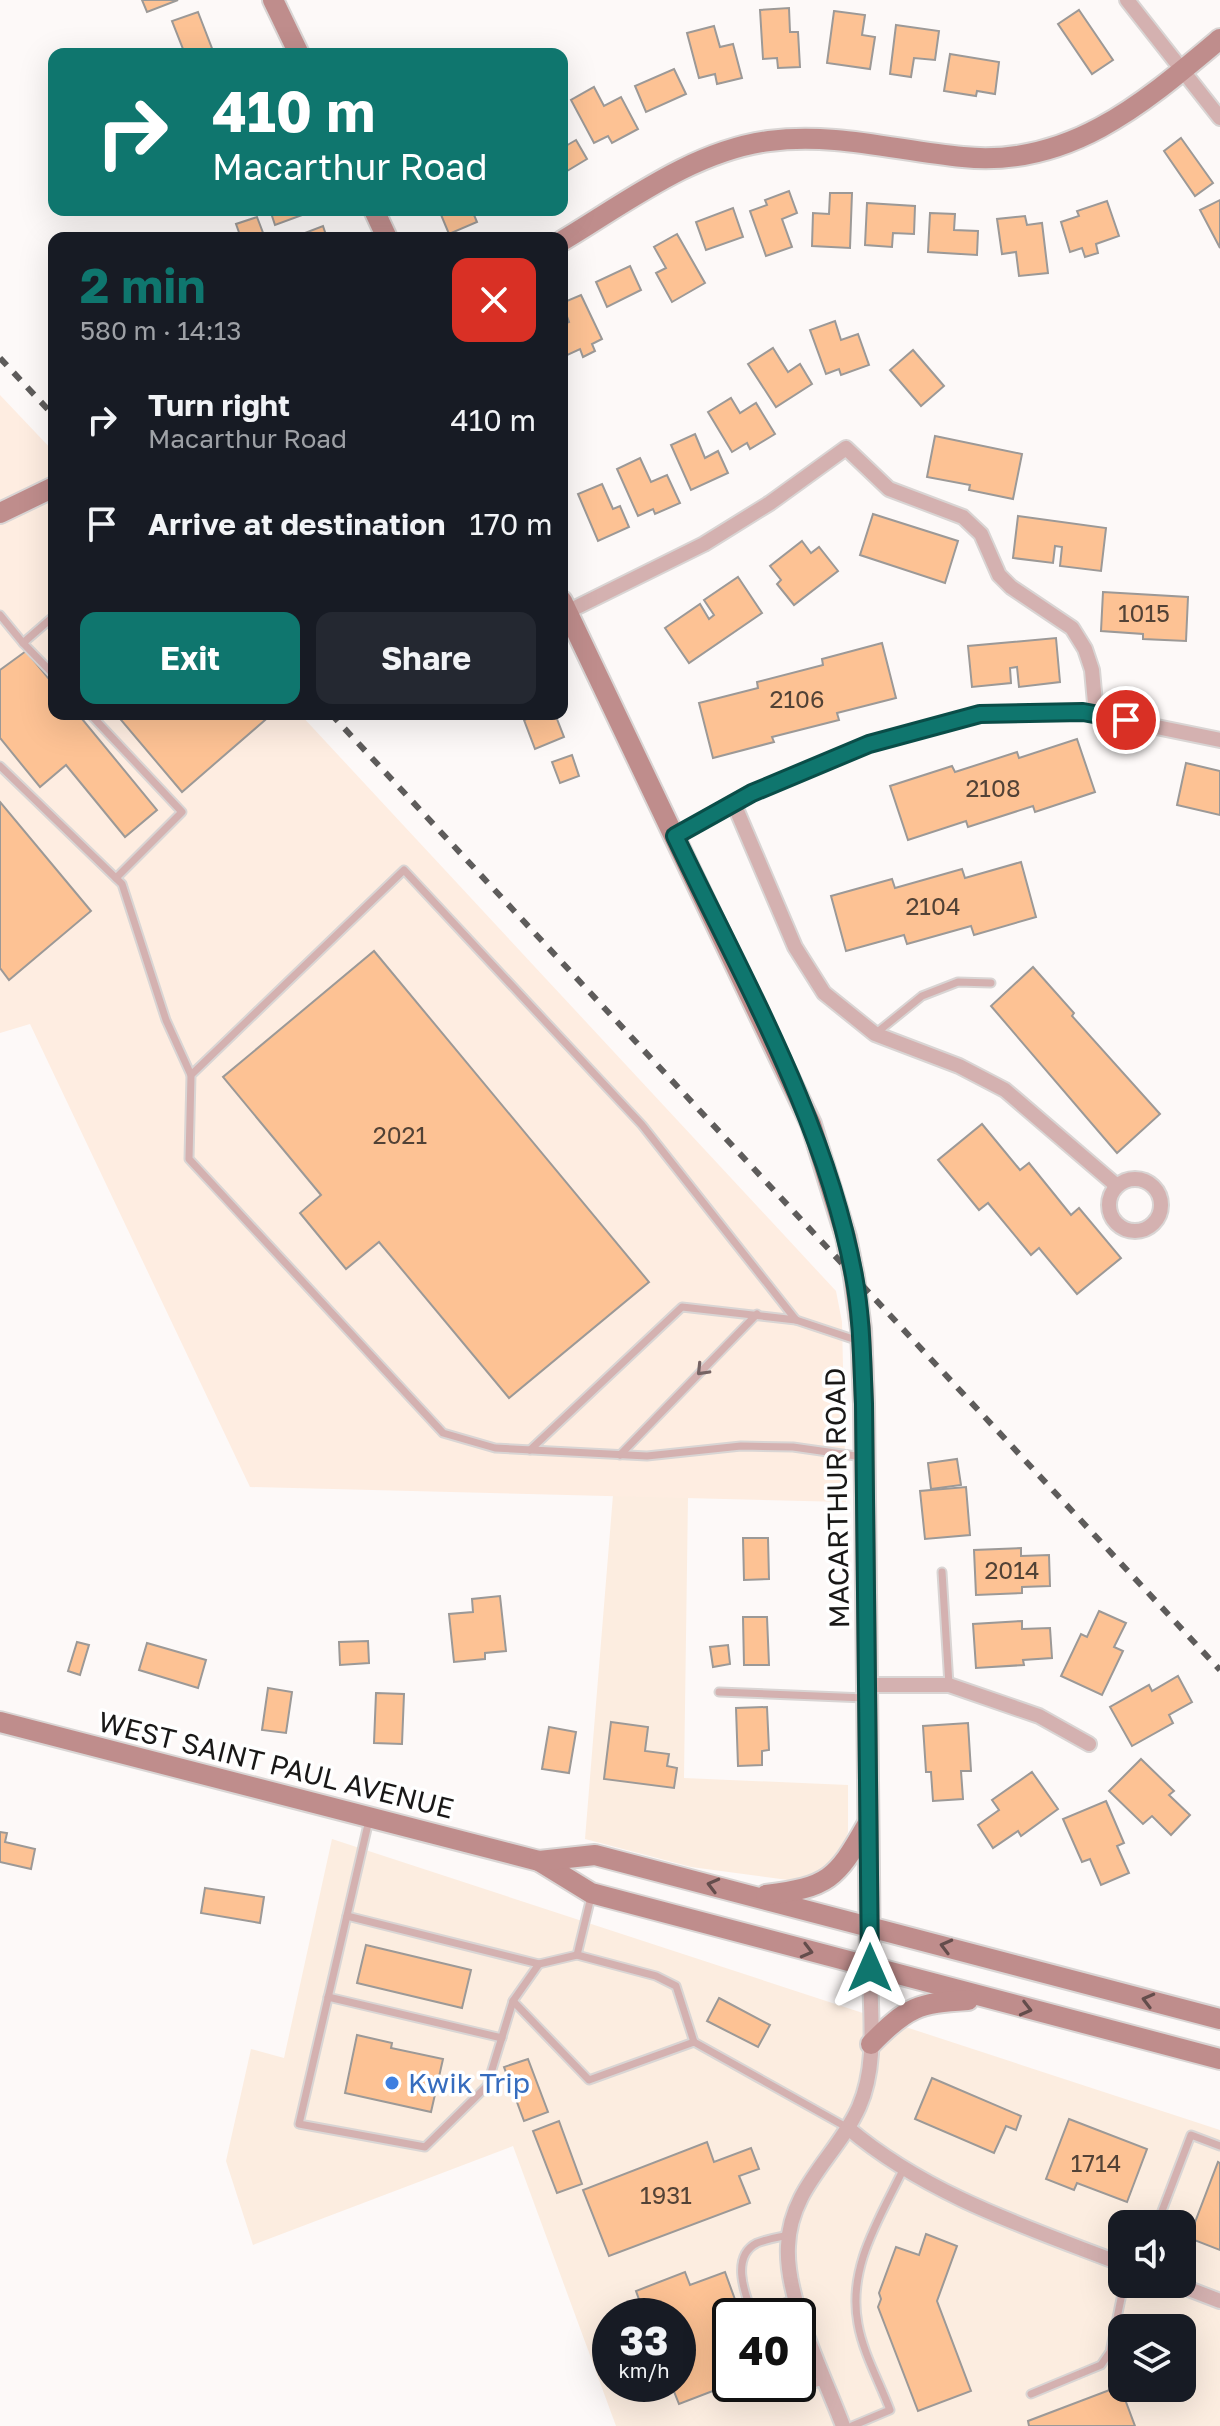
<!DOCTYPE html>
<html lang="en">
<head>
<meta charset="utf-8">
<style>
	:root { --surface:#171b24; --page:#242831; --text:#f1f3f6; --muted:#9ea1a6; --accent:#0f766e }
	body { margin:0; font-family:"Golos Text",sans-serif; background:var(--page); color:var(--text); height:100vh; display:flex; flex-direction:column; font-size:30px; white-space:nowrap }
	* { box-sizing:border-box; margin:0 }
	p { font-size:26px; color:var(--muted) }
	.icon { flex:none; width:44px; height:44px; fill:none; stroke:currentColor; stroke-width:2; stroke-linecap:round; stroke-linejoin:round }
	.map { position:relative; flex:1; overflow:hidden }
	.sheet { position:absolute; left:48px; top:232px; width:520px; height:488px; display:flex; flex-direction:column; background:var(--surface); border-radius:16px; box-shadow:0 8px 32px #0002 }
	.sheet>* { flex:none }
	.top-card { position:absolute; left:48px; top:48px; width:520px; height:168px; border-radius:16px; box-shadow:0 8px 32px #0002; background:#0f766e; color:#fff; overflow:hidden }
	.fabs { position:absolute; left:1108px; top:2210px; display:grid; gap:16px }
	.fabs a { display:grid; place-items:center; width:88px; height:88px; border-radius:16px; background:var(--surface); box-shadow:0 8px 32px #0002; font-size:40px }
	.speed { position:absolute; left:592px; top:2298px; display:flex; gap:16px; font-size:40px; font-weight:700; text-align:center }
	.speed>* { display:grid; place-content:center; width:104px; height:104px; border-radius:50%; background:var(--surface); box-shadow:0 8px 32px #0002; line-height:1 }
	.speed small { font-size:20px; font-weight:400 }
	.speed .limit { border:4px solid #111; border-radius:12px; background:#fff; color:#111 }
	.pin { position:absolute; display:grid; place-items:center; width:68px; height:68px; color:#fff; margin:-34px; border:4px solid #fff; border-radius:50%; box-shadow:0 2px 8px #0007 }
	.me { position:absolute; width:88px; margin:-44px; rotate:0deg; stroke-linejoin:round; filter:drop-shadow(0 0 6px #0008) }
	.turn { display:flex; align-items:center; gap:28px; height:168px; padding:0 32px; font-size:36px }
	.turn .icon { width:104px; height:104px; stroke-width:2.5 }
	.turn b { display:block; font-size:56px; line-height:68px }
	.round { display:grid; place-items:center; flex:none; width:84px; height:84px; border-radius:16px; background:var(--page) }
	.overview { display:flex; align-items:center; justify-content:space-between; height:136px; padding:0 32px }
	h1 { font-size:48px; font-weight:700; line-height:60px; color:var(--accent) }
	.primary-button { display:flex; gap:16px; margin-top:auto; padding:16px 32px }
	.primary-button a { flex:1; height:92px; border-radius:16px; background:var(--accent); color:#fff; font-size:32px; font-weight:700; line-height:92px; text-align:center }
	.primary-button a+a { background:var(--page); color:var(--text) }
	ul { padding:0; list-style:none }
	li { display:flex; align-items:center; gap:24px; height:104px; padding:0 32px }
	li div { flex:1 }
	li b { display:block; font-size:30px }
	li em { font-style:normal }
	.map>svg:first-child { display:block }
	.commercial { fill:#fcede0; fill-rule:evenodd }
	.industrial { fill:#feede1 }
	.building { fill:#fdc294; stroke:#9c9997; stroke-width:2 }
	.lines { fill:none; stroke-linecap:round; stroke-linejoin:round }
	.lane-casing { stroke:#d9d5d4; stroke-width:11 }
	.street-casing { stroke:#d9d5d4; stroke-width:18 }
	.secondary-casing { stroke:#d9d5d4; stroke-width:24 }
	.lane { stroke:#d4b1b0; stroke-width:7 }
	.street { stroke:#d4b1b0; stroke-width:14 }
	.secondary { stroke:#bf8d8c; stroke-width:20 }
	.rail { stroke:#5e5c5b; stroke-width:6; stroke-dasharray:10 10; stroke-linecap:butt }
	.oneway { stroke:#766464 }
	.oneway2 { stroke:#644d4c }
	.route-casing { stroke:#0a4d48; stroke-width:20 }
	.route { stroke:#0f766e; stroke-width:14 }
	.shop-dot { fill:#3f7fe0; stroke:#fff; stroke-width:3 }
	.labels { text-anchor:middle; stroke-width:7; stroke-linejoin:round; paint-order:stroke }
	.number-label { font-size:24px; fill:#524236 }
	.street-label { font-size:28px; fill:#191817; stroke:#fff }
	.shop-label { font-size:28px; fill:#366cbe; stroke:#fff; text-anchor:start }
</style>
</head>
<body>
<div class="map">
<svg width="1220" height="2426" viewBox="0 0 1220 2426">
	<rect width="100%" height="100%" fill="#fdf9f8"/>
	<!-- commercial -->
	<g class="commercial">
		<polygon points="613,1495 688,1497 684,1778 848,1785 848,1832 843,1848 825,1871 805,1880 788,1880 691,1867 585,1839"/>
		<path d="M332,1839l888,291v296h-604l-103,-280 -260,99 -27,-84 25,-112 33,9zM1122,2224h60v60h-60zM610,2316h68v68h-68zM730,2316h68v68h-68zM1122,2328h60v60h-60z"/>
	</g>
	<!-- industrial -->
	<polygon class="industrial" points="0,395 54,452 54,714 300,714 836,1291 842,1322 846,1502 250,1487 30,1024 0,1033"/>
	<!-- building -->
	<g class="building">
		<polygon points="142,0 178,0 147,12"/>
		<polygon points="789,8 790,32 798,32 800,67 778,68 777,58 763,59 760,10"/>
		<polygon points="1079,10 1113,60 1092,74 1058,24"/>
		<polygon points="834,11 865,15 862,35 875,37 870,69 827,63"/>
		<polygon points="198,12 213,51 205,54 185,54 172,21"/>
		<polygon points="896,25 939,31 935,60 914,58 911,77 890,74"/>
		<polygon points="714,26 720,47 733,44 742,78 717,84 715,74 699,78 687,33"/>
		<polygon points="950,54 999,62 995,94 977,91 976,96 944,91"/>
		<polygon points="674,69 686,94 646,112 635,86"/>
		<polygon points="594,87 604,106 621,97 638,129 612,143 608,136 594,143 571,100"/>
		<polygon points="1181,138 1213,183 1195,196 1164,151"/>
		<polygon points="576,140 587,159 562,174 562,144 564,147"/>
		<polygon points="789,191 797,213 782,219 792,247 766,256 750,211 767,205 765,200"/>
		<polygon points="830,193 852,193 850,248 812,246 813,213 829,214"/>
		<polygon points="1220,200 1220,248 1200,210"/>
		<polygon points="1107,201 1119,236 1096,244 1098,253 1085,257 1082,248 1070,252 1061,222 1079,216 1077,211"/>
		<polygon points="867,203 915,206 914,234 893,233 892,247 865,245"/>
		<polygon points="733,208 743,237 706,250 696,222"/>
		<polygon points="270,210 313,210 313,211 275,225"/>
		<polygon points="439,210 472,210 477,222 449,234"/>
		<polygon points="930,213 955,214 954,230 978,231 977,255 928,252"/>
		<polygon points="1025,216 1027,225 1042,223 1048,273 1019,276 1016,252 1002,254 997,219"/>
		<polygon points="257,217 265,238 241,238 236,224"/>
		<polygon points="323,226 327,238 292,238"/>
		<polygon points="677,234 705,283 672,302 656,273 666,268 654,247"/>
		<polygon points="630,266 641,290 607,307 596,282"/>
		<polygon points="581,295 602,339 592,344 595,351 583,357 580,349 563,357 562,325 569,322 562,303"/>
		<polygon points="835,321 841,340 858,334 869,365 841,375 839,369 826,374 810,330"/>
		<polygon points="773,348 788,372 800,364 812,384 776,407 748,364"/>
		<polygon points="913,350 944,386 921,406 890,370"/>
		<polygon points="731,398 740,413 756,403 775,434 750,449 747,443 732,452 708,412"/>
		<polygon points="695,434 705,458 718,451 728,473 691,490 671,445"/>
		<polygon points="935,436 1022,454 1013,499 969,490 970,485 927,477"/>
		<polygon points="640,458 651,482 667,475 680,503 655,514 653,509 638,516 617,469"/>
		<polygon points="602,484 613,509 620,506 629,527 598,541 578,494"/>
		<polygon points="873,514 958,541 945,583 860,555"/>
		<polygon points="1018,516 1106,528 1101,571 1060,566 1062,547 1055,546 1053,563 1013,558"/>
		<polygon points="802,541 811,553 819,547 838,571 794,605 777,584 781,580 770,566"/>
		<polygon points="738,577 762,613 689,663 665,628 700,604 709,619 714,615 704,600"/>
		<polygon points="1103,592 1188,597 1186,641 1143,639 1143,634 1101,631"/>
		<polygon points="1056,638 1060,682 1019,687 1017,667 1010,668 1011,683 972,687 968,646"/>
		<polygon points="882,643 896,698 837,713 839,720 772,737 774,742 713,758 699,703 758,688 757,682 823,665 822,659"/>
		<polygon points="26,651 54,685 54,714 78,714 157,810 125,837 66,765 40,787 0,738 0,670"/>
		<polygon points="116,714 272,714 182,792"/>
		<polygon points="539,714 555,714 564,737 535,749 524,720"/>
		<polygon points="1077,739 1095,792 1035,812 1033,806 968,827 966,821 908,840 890,786 952,766 955,772 1017,752 1019,758"/>
		<polygon points="572,755 579,776 560,783 552,762"/>
		<polygon points="1186,763 1220,771 1220,815 1177,805"/>
		<polygon points="0,802 91,911 9,980 0,968"/>
		<polygon points="1021,862 1036,917 974,935 971,926 907,944 904,935 846,951 831,896 892,879 895,888 962,869 965,878"/>
		<polygon points="374,951 649,1282 509,1398 379,1242 346,1269 300,1213 321,1195 223,1077"/>
		<polygon points="1033,967 1074,1013 1072,1016 1160,1114 1117,1153 991,1006"/>
		<polygon points="982,1124 1020,1170 1029,1163 1071,1215 1079,1208 1121,1258 1077,1294 1039,1248 1031,1255 988,1203 979,1210 938,1160"/>
		<polygon points="957,1459 961,1485 931,1489 928,1463"/>
		<polygon points="966,1487 970,1535 925,1539 920,1491"/>
		<polygon points="743,1538 768,1538 769,1579 744,1580"/>
		<polygon points="1021,1548 1021,1556 1049,1555 1050,1586 1022,1587 1022,1593 976,1595 974,1550"/>
		<polygon points="500,1596 506,1651 485,1653 485,1659 454,1662 449,1614 473,1612 472,1599"/>
		<polygon points="1099,1611 1126,1623 1114,1647 1123,1651 1102,1695 1061,1676 1081,1634 1087,1637"/>
		<polygon points="743,1617 767,1617 769,1665 744,1665"/>
		<polygon points="1022,1621 1022,1629 1050,1628 1052,1658 1023,1660 1024,1665 976,1668 973,1624"/>
		<polygon points="368,1641 369,1663 340,1665 339,1642"/>
		<polygon points="77,1642 89,1645 80,1675 68,1671"/>
		<polygon points="147,1643 206,1660 198,1688 139,1670"/>
		<polygon points="728,1645 730,1664 713,1667 710,1647"/>
		<polygon points="1178,1676 1192,1702 1169,1715 1173,1723 1132,1746 1110,1707 1149,1685 1152,1691"/>
		<polygon points="268,1688 292,1692 286,1733 262,1730"/>
		<polygon points="376,1693 404,1694 402,1744 374,1743"/>
		<polygon points="767,1707 769,1750 762,1751 762,1765 738,1766 736,1708"/>
		<polygon points="611,1722 648,1727 645,1751 669,1754 667,1766 677,1768 674,1788 604,1779"/>
		<polygon points="968,1723 971,1771 961,1771 963,1799 933,1801 931,1772 926,1772 923,1726"/>
		<polygon points="549,1727 576,1732 569,1773 542,1769"/>
		<polygon points="1141,1759 1174,1791 1169,1795 1190,1815 1171,1835 1152,1816 1143,1824 1109,1791"/>
		<polygon points="1032,1772 1058,1809 1021,1836 1018,1831 993,1848 978,1825 999,1810 992,1800"/>
		<polygon points="1106,1801 1124,1843 1117,1846 1129,1873 1101,1885 1090,1859 1082,1862 1063,1819"/>
		<polygon points="0,1832 7,1833 5,1842 35,1849 31,1869 0,1862"/>
		<polygon points="205,1888 264,1897 260,1923 201,1913"/>
		<polygon points="366,1945 471,1970 462,2008 357,1983"/>
		<polygon points="719,1998 770,2025 758,2047 707,2021"/>
		<polygon points="357,2035 392,2043 391,2048 443,2059 431,2112 345,2093"/>
		<polygon points="528,2059 548,2112 524,2121 504,2067"/>
		<polygon points="932,2078 1021,2116 1016,2130 1006,2126 994,2153 915,2119"/>
		<polygon points="1069,2119 1147,2149 1127,2202 1077,2183 1074,2190 1046,2179"/>
		<polygon points="559,2121 582,2184 557,2193 533,2131"/>
		<polygon points="707,2142 714,2162 751,2148 759,2169 739,2176 750,2203 609,2256 583,2190"/>
		<polygon points="1218,2162 1220,2163 1220,2250 1189,2238"/>
		<polygon points="926,2234 957,2246 937,2301 971,2391 918,2411 878,2307 881,2299 879,2293 896,2247 919,2255"/>
		<polygon points="685,2272 690,2285 725,2272 741,2316 730,2316 731,2384 679,2404 671,2384 678,2384 678,2316 645,2316 636,2291"/>
		<polygon points="1120,2386 1135,2426 1029,2426 1028,2421"/>
	</g>
	<g class="lines">
		<!-- lane casing -->
		<g class="lane-casing">
			<g id="lane">
				<polyline points="0,615 23,643 54,616"/>
				<polyline points="23,643 54,675"/>
				<polyline points="90,714 182,812 116,878"/>
				<polyline points="0,766 122,884 166,1020 191,1075"/>
				<polyline points="875,1034 922,996 958,982 991,983"/>
				<polyline points="859,1341 796,1320 642,1125 404,870 191,1075 189,1159 443,1433 495,1448 647,1456 741,1446 793,1447 863,1457"/>
				<polyline points="530,1450 682,1307 796,1320"/>
				<polyline points="620,1455 757,1314"/>
				<polyline points="942,1572 949,1685"/>
				<polyline points="719,1692 865,1698"/>
				<polyline points="369,1820 299,2124 425,2147 487,2086 513,2001 539,1964 577,1955 591,1897"/>
				<polyline points="347,1916 539,1964"/>
				<polyline points="577,1955 656,1976 676,1986 694,2042"/>
				<polyline points="328,1997 502,2038"/>
				<polyline points="513,2001 589,2080 694,2042 848,2128"/>
				<polyline points="1157,2224 1191,2135 1220,2146"/>
				<path d="M789,2235c-10,2 -22,4 -32,8 -26,13 -13,49 -5,69l9,1 33,-14"/>
				<polyline points="795,2384 805,2387 825,2380"/>
				<polyline points="1031,2394 1101,2365 1110,2352 1124,2284"/>
				<path d="M852,2426l38,-16c-10,-27 -27,-57 -32,-86 -11,-57 22,-106 46,-156"/>
			</g>
		</g>
		<!-- street casing -->
		<g class="street-casing">
			<g id="street">
				<polyline points="1127,0 1220,118"/>
				<polyline points="567,612 704,544 770,503 846,448 889,489 963,517 981,534 999,575 1011,587 1072,628 1085,649 1092,670 1096,714"/>
				<polyline points="734,804 795,947 824,993 875,1034 959,1066 1005,1090 1117,1186"/>
				<polyline points="675,836 752,793 869,744 980,714 1083,712 1220,740"/>
				<circle cx="1135" cy="1205" r="26"/>
				<polyline points="868,1685 949,1685 1039,1716 1089,1744"/>
				<path d="M848,2128c79,67 178,99 274,136"/>
				<polyline points="1176,2284 1220,2301"/>
				<path d="M843,2426c-19,-51 -58,-127 -55,-180 2,-58 49,-90 71,-139 19,-43 11,-94 11,-139"/>
			</g>
		</g>
		<!-- secondary casing -->
		<g class="secondary-casing">
			<g id="secondary">
				<polyline points="273,0 299,54"/>
				<polyline points="374,210 387,238"/>
				<path d="M562,241c65,-39 131,-90 207,-100 65,-9 129,10 194,16 106,11 181,-54 257,-118"/>
				<polyline points="0,513 54,487"/>
				<polyline points="562,601 811,1124 846,1237 854,1277 861,1329 864,1404 870,1968"/>
				<polyline points="0,1722 539,1861 591,1893 1220,2059"/>
				<polyline points="539,1861 595,1855 1220,2019"/>
				<path d="M766,1895c62,-8 70,-15 101,-70"/>
				<path d="M871,2044c36,-37 47,-41 97,-44"/>
			</g>
		</g>
		<!-- lane -->
		<use href="#lane" class="lane"/>
		<!-- street -->
		<use href="#street" class="street"/>
		<!-- secondary -->
		<use href="#secondary" class="secondary"/>
		<!-- rail -->
		<g class="rail">
			<polyline points="0,358 54,416"/>
			<polyline points="331,714 1220,1670"/>
		</g>
	</g>
	<!-- one-way arrows -->
	<defs><path id="oneway-chevron" d="M-2-3.5L2.5 0L-2 3.5" fill="none" stroke-width="1.6" stroke-linecap="round" stroke-linejoin="round" transform="scale(2)"/></defs>
	<use class="oneway" href="#oneway-chevron" transform="translate(702 1370) rotate(134)"/>
	<g class="oneway2">
		<use href="#oneway-chevron" transform="translate(713 1885) rotate(-165)"/>
		<use href="#oneway-chevron" transform="translate(946 1946) rotate(-165)"/>
		<use href="#oneway-chevron" transform="translate(807 1951) rotate(15)"/>
		<use href="#oneway-chevron" transform="translate(1148 2000) rotate(-165)"/>
		<use href="#oneway-chevron" transform="translate(1026 2009) rotate(14)"/>
	</g>
	<g class="lines">
		<!-- route casing -->
		<g class="route-casing">
			<path id="route" d="M870,1968l-6,-564c-2,-43 -2,-86 -10,-128 -28,-154 -112,-299 -179,-440l77,-43 117,-49 111,-30 103,-2 43,8"/>
		</g>
		<!-- route -->
		<use href="#route" class="route"/>
	</g>
	<!-- markers -->
	<circle class="shop-dot" cx="392" cy="2083" r="8"/>
	<g class="labels">
		<!-- number labels -->
		<g class="number-label">
			<text x="1144" y="622">1015</text>
			<text x="797" y="708">2106</text>
			<text x="993" y="797">2108</text>
			<text x="933" y="915">2104</text>
			<text x="400" y="1144">2021</text>
			<text x="1012" y="1579">2014</text>
			<text x="1096" y="2172">1714</text>
			<text x="666" y="2204">1931</text>
		</g>
		<!-- street labels -->
		<g class="street-label">
			<text transform="translate(837 1498) rotate(-91)" y="10">MACARTHUR ROAD</text>
			<text transform="translate(276 1765) rotate(14)" y="10">WEST SAINT PAUL AVENUE</text>
		</g>
		<!-- shop labels -->
		<g class="shop-label">
			<text x="408" y="2093">Kwik Trip</text>
		</g>
	</g>
</svg>
<div class="fabs">
<a><svg class="icon" aria-label="sound" viewBox="0 0 24 24"><path d="M4 9h4l5-4v14l-5-4H4zM17 9q2 3 0 6"/></svg></a>
<a><svg class="icon" aria-label="layers" viewBox="0 0 24 24"><path d="M12 4l9 5-9 5-9-5zM3 14l9 5 9-5"/></svg></a>
</div>
<div class="speed"><div>33<small>km/h</small></div><div class="limit">40</div></div>
<div class="pin" style="left:1126px;top:720px;background:#d93025"><svg class="icon" aria-label="arrive" viewBox="0 0 24 24"><path d="M6 21V4h12l-3 4 3 4H6"/></svg></div>
<svg class="me" style="left:870px;top:1968px" viewBox="-20 -20 40 40"><path d="M0-17L14 15 0 8-14 15z" fill="#0f766e" stroke="#fff" stroke-width="4"/></svg>
<div class="top-card">
<div class="turn"><svg class="icon" aria-label="right" viewBox="0 0 24 24"><path d="M7 20v-9h11M14 6l5 5-5 5"/></svg><div><b>410 m</b>Macarthur Road</div></div>
</div>
<section class="sheet">
<div class="overview"><div><h1>2 min</h1><p>580 m · 14:13</p></div><a class="round" style="background:#d93025;color:#fff"><svg class="icon" aria-label="close" viewBox="0 0 24 24"><path d="M6 6l12 12M18 6L6 18"/></svg></a></div>
<ul>
<li><svg class="icon" aria-label="right" viewBox="0 0 24 24"><path d="M7 20v-9h11M14 6l5 5-5 5"/></svg><div><b>Turn right</b><p>Macarthur Road</p></div><em>410 m</em></li>
<li><svg class="icon" aria-label="arrive" viewBox="0 0 24 24"><path d="M6 21V4h12l-3 4 3 4H6"/></svg><div><b>Arrive at destination</b></div><em>170 m</em></li>
</ul>
<div class="primary-button"><a>Exit</a><a>Share</a></div>
</section>
</div>
</body>
</html>
